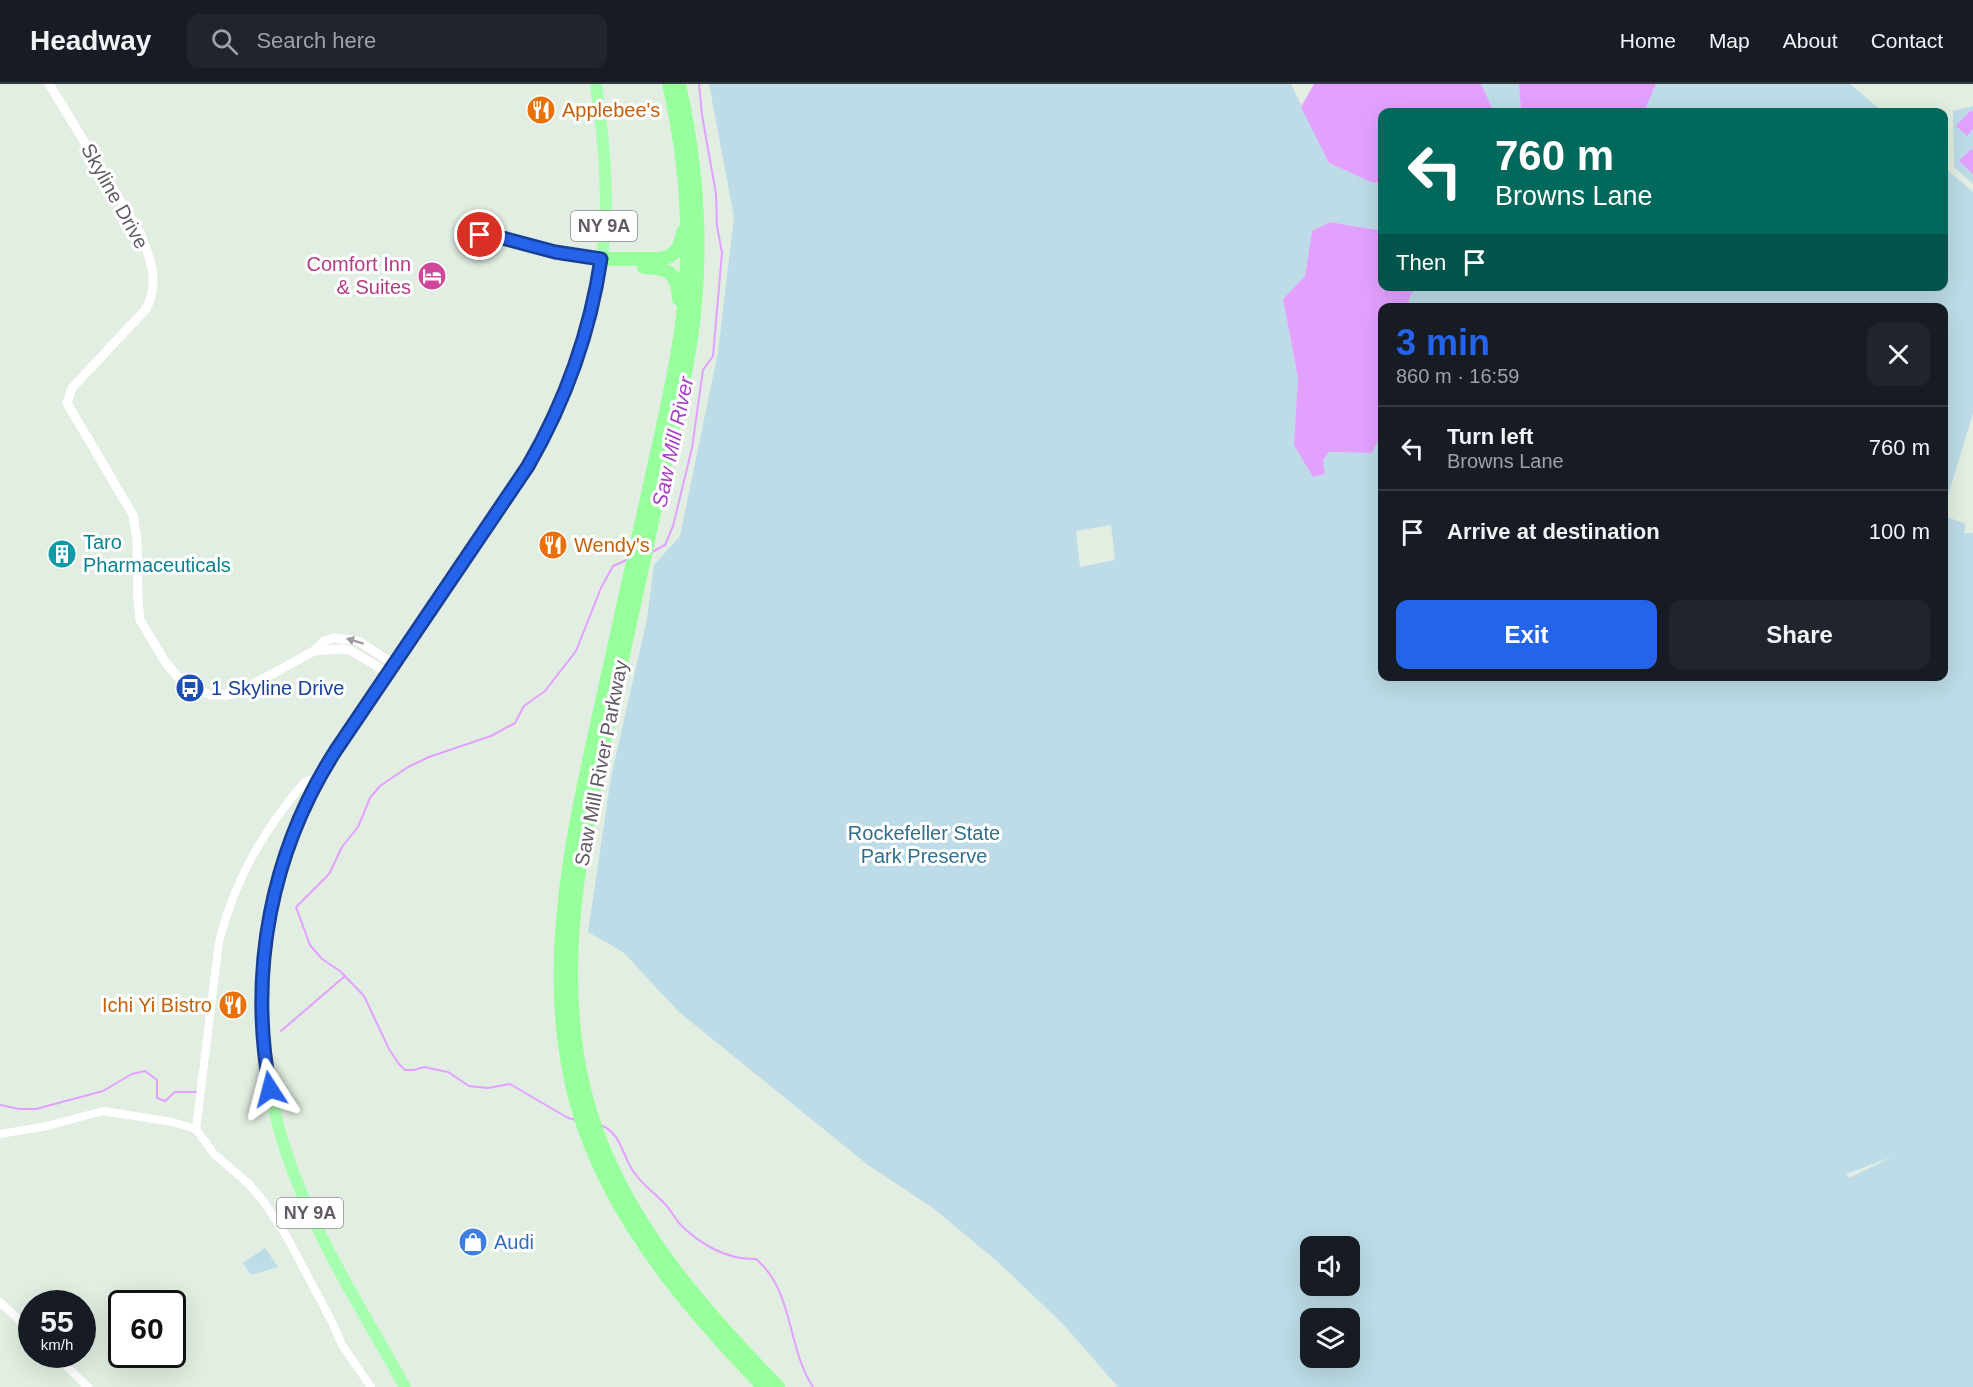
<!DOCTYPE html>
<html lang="en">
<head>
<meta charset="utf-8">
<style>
	:root { --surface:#171b24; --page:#20242c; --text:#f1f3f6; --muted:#9ea1a6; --line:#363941; --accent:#2563eb }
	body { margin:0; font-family:Helvetica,sans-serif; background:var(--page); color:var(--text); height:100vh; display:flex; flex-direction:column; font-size:22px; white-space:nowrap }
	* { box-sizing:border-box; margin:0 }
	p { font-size:20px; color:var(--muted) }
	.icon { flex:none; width:33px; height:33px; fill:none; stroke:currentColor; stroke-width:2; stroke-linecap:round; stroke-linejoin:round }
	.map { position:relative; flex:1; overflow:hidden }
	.sheet { position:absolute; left:1378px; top:219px; width:570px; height:378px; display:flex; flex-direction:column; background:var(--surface); border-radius:12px; box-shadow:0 6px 24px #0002 }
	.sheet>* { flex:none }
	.guide { position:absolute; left:1378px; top:24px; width:570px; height:183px; border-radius:12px; box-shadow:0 6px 24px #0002; background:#00695c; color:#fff; overflow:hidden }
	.controls { position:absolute; left:1300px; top:1152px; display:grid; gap:12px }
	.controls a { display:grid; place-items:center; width:60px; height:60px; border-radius:12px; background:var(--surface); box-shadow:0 6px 24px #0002; font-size:30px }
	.speed { position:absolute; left:18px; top:1206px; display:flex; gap:12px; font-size:30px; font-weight:700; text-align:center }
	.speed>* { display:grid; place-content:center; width:78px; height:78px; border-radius:50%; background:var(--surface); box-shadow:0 6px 24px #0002; line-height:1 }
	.speed small { font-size:15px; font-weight:400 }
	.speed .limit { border:3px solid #111; border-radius:9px; background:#fff; color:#111 }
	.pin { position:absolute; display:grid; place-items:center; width:51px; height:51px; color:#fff; margin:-26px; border:3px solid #fff; border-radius:50%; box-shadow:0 2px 6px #0007 }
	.me { position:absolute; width:66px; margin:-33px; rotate:351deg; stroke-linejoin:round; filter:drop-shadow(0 0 4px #0008) }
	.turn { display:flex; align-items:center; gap:21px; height:126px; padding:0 18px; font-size:27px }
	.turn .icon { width:78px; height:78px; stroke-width:2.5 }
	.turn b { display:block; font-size:42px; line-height:51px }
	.then { display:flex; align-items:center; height:57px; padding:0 18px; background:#0003; gap:12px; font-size:22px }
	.round { display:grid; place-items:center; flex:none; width:63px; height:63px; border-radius:12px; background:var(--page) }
	.summary { display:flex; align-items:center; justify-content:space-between; height:102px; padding:0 18px }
	h1 { font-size:36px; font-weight:700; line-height:45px; color:var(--accent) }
	.cta { display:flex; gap:12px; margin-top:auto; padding:12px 18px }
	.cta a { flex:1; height:69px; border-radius:12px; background:var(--accent); color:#fff; font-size:24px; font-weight:700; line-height:69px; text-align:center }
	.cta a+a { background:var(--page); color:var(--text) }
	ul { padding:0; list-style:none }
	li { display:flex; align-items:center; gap:18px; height:84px; padding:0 18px; border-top:2px solid var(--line) }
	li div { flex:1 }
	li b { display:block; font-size:22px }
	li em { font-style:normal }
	header { display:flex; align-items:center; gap:36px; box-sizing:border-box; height:84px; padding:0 30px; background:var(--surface); border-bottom:2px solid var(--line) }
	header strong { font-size:28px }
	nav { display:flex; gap:33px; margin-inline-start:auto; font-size:21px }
	.search { width:420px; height:54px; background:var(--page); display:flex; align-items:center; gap:15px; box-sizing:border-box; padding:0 21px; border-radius:12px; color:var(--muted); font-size:22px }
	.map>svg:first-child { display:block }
	.green { fill:#bddce7; fill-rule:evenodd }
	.water { fill:#e3a1ff }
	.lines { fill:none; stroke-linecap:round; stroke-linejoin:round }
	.stream { stroke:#e3a1ff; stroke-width:2 }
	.minor { stroke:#fff; stroke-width:8 }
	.tertiary { stroke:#fff; stroke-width:9 }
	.primary { stroke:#a6ffaf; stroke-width:12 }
	.trunk { stroke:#97ff9c; stroke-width:14 }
	.oneway { fill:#a19ca2 }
	.route-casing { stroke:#184099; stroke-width:15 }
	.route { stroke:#2563eb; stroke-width:10 }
	.labels { text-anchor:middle; stroke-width:6; stroke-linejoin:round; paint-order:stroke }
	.shield { fill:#fff; stroke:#918c92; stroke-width:1.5 }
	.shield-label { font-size:18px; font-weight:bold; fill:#625a64 }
	.food-label { font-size:20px; fill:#c56008; stroke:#fff; text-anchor:start }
	.street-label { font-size:20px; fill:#625a64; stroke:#fff }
	.hotel-label { font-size:20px; fill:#b23c85; stroke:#fff; text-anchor:end }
	.culture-label { font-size:20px; fill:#0d838f; stroke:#fff; text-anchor:start }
	.transit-label { font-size:20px; fill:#164399; stroke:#fff; text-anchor:start }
	.park-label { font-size:20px; fill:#316f8b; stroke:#fff }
	.shop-label { font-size:20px; fill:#366cbe; stroke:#fff; text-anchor:start }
	.water-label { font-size:21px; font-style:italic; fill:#aa3dc9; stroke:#fff }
</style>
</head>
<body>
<header>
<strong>Headway</strong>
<div class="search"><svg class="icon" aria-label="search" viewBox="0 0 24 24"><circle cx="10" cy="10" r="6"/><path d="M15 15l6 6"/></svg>Search here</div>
<nav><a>Home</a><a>Map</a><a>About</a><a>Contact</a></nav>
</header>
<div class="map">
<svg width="1973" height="1303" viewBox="0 0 1973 1303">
	<rect width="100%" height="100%" fill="#e2eee2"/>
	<!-- green -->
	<g class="green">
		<path d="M709,0h582l38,79 42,19 12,1v48l-53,-9 -18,9 -7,45 -22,23 15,79 -3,67 28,16 6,-9 43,1 11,-23v246h561v-160l22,8 -2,9h9v854h-855l-55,-63 -65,-62 -65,-54 -65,-43 -189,-153 -56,-60 -35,-20 23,-155 36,-158 7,-54 26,-29 38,-184 16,-135zM1111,441l4,35 -35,7 -4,-36zM1892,1073l-43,21 -3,-4zM1311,1162h39v40h-39zM1311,1234h39v40h-39z"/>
		<polygon points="1481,0 1519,0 1521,28 1494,28"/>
		<polygon points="1656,0 1850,0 1883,28 1644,28"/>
		<polygon points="1973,22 1973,100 1954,83 1953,27"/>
		<polygon points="1944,83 1973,108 1973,329 1944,425 1944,224 1408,224 1409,215 1415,202 1944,202"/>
		<polygon points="265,1164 278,1183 251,1191 243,1179"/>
	</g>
	<!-- water -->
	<g class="water">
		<polygon points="1314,0 1481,0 1494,28 1383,28 1383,99 1371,98 1329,79 1301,23"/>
		<polygon points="1519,0 1656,0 1644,28 1521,28"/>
		<polygon points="1971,26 1973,28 1973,45 1967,52 1956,42"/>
		<polygon points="1971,65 1973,67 1973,90 1959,77"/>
		<polygon points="1330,138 1383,147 1383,202 1415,203 1409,215 1408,223 1383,224 1383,346 1372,369 1329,368 1323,377 1325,390 1313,393 1294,361 1298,294 1283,215 1305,192 1312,147"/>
		<polygon points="1797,203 1856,203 1831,207"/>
	</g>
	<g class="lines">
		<!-- stream -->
		<g class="stream">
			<polyline points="652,468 665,461 673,442 692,364 703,286 713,272 722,169 717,142 716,110 702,31 699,0"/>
			<polyline points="281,947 345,892"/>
			<polyline points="0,1021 19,1025 36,1025 103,1007 132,990 145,987 157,996 157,1014 165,1017 175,1008 197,1008"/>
			<polyline points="576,1036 568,1034 510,1000 488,1004 469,1002 448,988 424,983 414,986 405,986 399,980 389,965 364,912 340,887 322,875 310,861 296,823 329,790 342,763 358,743 370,714 380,702 408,683 429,673 491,652 515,639 524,622 545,607 576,567 601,504 613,482 629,475"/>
			<path d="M600,1041c21,7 22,30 33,46 9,14 22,22 32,33 6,6 9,13 14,19 20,21 48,37 77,36 38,32 31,89 57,128"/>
		</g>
		<!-- minor -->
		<g class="minor">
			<path d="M460,152c38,-2 58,8 94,16 15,3 31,5 47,7"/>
			<path d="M317,697l-8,-1 -4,2c-40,45 -71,100 -86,160l-23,187 18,25 35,30 15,18 23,35 46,87 9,21 29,42"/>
			<polyline points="0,1050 47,1042 103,1027 172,1038 196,1045"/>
			<polyline points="0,1218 32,1248"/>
			<polyline points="54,1270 88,1303"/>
		</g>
		<!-- tertiary -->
		<g class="tertiary">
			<path d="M49,0l91,149c11,26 20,50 6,76l-74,79 -5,15 66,112 4,25 1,61 2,19 26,43 18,21 27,11h15l13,-3 75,-41 10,-10 10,-3 24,3 36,23"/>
			<polyline points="314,567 340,565 350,566 388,589"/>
		</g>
		<!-- primary -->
		<path class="primary" d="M405,1303c-35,-64 -75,-126 -103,-193 -59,-137 -53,-291 20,-422l198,-293c45,-72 75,-154 84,-240 5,-51 -1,-104 -8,-155"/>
		<!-- trunk -->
		<g class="trunk">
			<path d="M669,0c19,83 24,170 11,254 -8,53 -21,104 -32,156 -18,81 -36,163 -54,244 -30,134 -56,276 -3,408 37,92 105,171 173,241"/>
			<path d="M679,0c19,84 24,170 12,255 -8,52 -22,104 -33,156 -17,79 -35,158 -52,237 -30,132 -57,272 -8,403 36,97 108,178 180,252"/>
			<path d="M601,175h59c15,-2 21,-12 23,-27"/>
			<path d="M644,183c24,1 34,6 35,32"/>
		</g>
	</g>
	<!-- one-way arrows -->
	<defs><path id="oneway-solid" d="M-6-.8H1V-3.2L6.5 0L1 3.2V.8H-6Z" transform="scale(1.5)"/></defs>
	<use class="oneway" href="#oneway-solid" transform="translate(355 557) rotate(-163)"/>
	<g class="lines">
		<!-- route casing -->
		<g class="route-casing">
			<path id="route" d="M270,1005c-22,-118 1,-238 66,-339l192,-284c37,-64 62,-133 73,-207l-46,-7 -56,-15 -19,-2"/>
		</g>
		<!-- route -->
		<use href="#route" class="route"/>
	</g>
	<!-- icons -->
	<defs>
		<g id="restaurant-disc" transform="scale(1.5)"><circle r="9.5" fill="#e8710a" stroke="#fff"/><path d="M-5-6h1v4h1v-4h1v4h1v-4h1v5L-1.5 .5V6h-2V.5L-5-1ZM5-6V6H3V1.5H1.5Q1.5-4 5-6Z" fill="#fff"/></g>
		<g id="hotel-disc" transform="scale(1.5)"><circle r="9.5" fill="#d1479c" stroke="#fff"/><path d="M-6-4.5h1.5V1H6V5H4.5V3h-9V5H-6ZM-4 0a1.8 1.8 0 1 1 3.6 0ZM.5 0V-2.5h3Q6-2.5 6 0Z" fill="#fff"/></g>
		<g id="building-disc" transform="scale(1.5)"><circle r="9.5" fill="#0f9aa8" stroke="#fff"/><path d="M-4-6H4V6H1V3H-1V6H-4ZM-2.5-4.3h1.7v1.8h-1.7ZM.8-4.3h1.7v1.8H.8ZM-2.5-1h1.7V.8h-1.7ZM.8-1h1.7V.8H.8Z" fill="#fff"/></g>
		<g id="bus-disc" transform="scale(1.5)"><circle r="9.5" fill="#1a4fb4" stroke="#fff"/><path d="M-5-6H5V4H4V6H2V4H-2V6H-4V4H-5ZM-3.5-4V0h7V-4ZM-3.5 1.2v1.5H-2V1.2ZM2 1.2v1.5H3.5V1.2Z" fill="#fff"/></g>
		<g id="shop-disc" transform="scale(1.5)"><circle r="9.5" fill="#3f7fe0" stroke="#fff"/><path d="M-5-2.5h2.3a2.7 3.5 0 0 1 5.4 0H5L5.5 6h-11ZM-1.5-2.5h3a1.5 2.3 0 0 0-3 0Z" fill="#fff"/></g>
	</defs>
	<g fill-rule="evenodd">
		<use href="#restaurant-disc" x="541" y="26"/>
		<use href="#hotel-disc" x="432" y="192"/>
		<use href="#restaurant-disc" x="553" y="461"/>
		<use href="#building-disc" x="62" y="470"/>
		<use href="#bus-disc" x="190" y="604"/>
		<use href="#restaurant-disc" x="233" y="921"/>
		<use href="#shop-disc" x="473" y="1158"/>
	</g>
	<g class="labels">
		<!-- shield labels -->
		<g class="shield">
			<rect x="571" y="127" width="66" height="30" rx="4.5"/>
			<rect x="277" y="1114" width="66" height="30" rx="4.5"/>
		</g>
		<g class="shield-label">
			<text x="604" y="148">NY 9A</text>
			<text x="310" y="1135">NY 9A</text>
		</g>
		<!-- food labels -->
		<g class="food-label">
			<text x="562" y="33">Applebee's</text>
			<text x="574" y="468">Wendy's</text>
			<text x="212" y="928" text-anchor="end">Ichi Yi Bistro</text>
		</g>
		<!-- street labels -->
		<g class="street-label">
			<text transform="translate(115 112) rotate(61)" y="7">Skyline Drive</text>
			<text transform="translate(601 679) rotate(-79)" y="7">Saw Mill River Parkway</text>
		</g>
		<!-- hotel labels -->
		<g class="hotel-label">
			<text x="411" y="187">Comfort Inn<tspan x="411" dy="23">&amp; Suites</tspan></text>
		</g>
		<!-- culture labels -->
		<g class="culture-label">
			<text x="83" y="465">Taro<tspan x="83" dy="23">Pharmaceuticals</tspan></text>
		</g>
		<!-- transit labels -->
		<g class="transit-label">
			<text x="211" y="611">1 Skyline Drive</text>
		</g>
		<!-- park labels -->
		<g class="park-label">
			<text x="924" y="756">Rockefeller State<tspan x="924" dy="23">Park Preserve</tspan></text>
		</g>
		<!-- shop labels -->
		<g class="shop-label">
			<text x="494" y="1165">Audi</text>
		</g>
		<!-- water labels -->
		<g class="water-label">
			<text transform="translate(673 358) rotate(-78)" y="7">Saw Mill River</text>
		</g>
	</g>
</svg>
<div class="controls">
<a><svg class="icon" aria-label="sound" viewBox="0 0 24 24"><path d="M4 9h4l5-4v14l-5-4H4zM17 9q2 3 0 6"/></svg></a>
<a><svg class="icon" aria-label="layers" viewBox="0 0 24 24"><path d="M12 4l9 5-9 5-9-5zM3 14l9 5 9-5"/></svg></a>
</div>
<div class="speed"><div>55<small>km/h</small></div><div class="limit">60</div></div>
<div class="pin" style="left:480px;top:151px;background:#d93025"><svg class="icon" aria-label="arrive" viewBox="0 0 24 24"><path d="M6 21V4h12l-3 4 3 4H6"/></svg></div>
<svg class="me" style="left:270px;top:1005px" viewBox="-20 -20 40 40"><path d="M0-17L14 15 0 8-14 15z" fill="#2563eb" stroke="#fff" stroke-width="4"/></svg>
<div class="guide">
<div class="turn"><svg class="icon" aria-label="left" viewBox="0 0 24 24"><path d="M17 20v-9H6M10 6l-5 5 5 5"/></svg><div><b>760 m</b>Browns Lane</div></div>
<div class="then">Then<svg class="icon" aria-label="arrive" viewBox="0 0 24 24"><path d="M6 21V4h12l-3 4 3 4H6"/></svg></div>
</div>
<section class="sheet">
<div class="summary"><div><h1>3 min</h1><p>860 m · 16:59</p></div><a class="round"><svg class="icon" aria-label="close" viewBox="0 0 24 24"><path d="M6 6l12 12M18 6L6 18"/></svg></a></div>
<ul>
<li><svg class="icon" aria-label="left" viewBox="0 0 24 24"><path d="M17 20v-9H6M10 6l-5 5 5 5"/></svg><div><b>Turn left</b><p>Browns Lane</p></div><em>760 m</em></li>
<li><svg class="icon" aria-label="arrive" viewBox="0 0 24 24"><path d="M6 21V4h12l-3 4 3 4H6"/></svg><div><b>Arrive at destination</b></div><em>100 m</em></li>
</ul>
<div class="cta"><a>Exit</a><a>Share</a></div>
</section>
</div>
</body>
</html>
